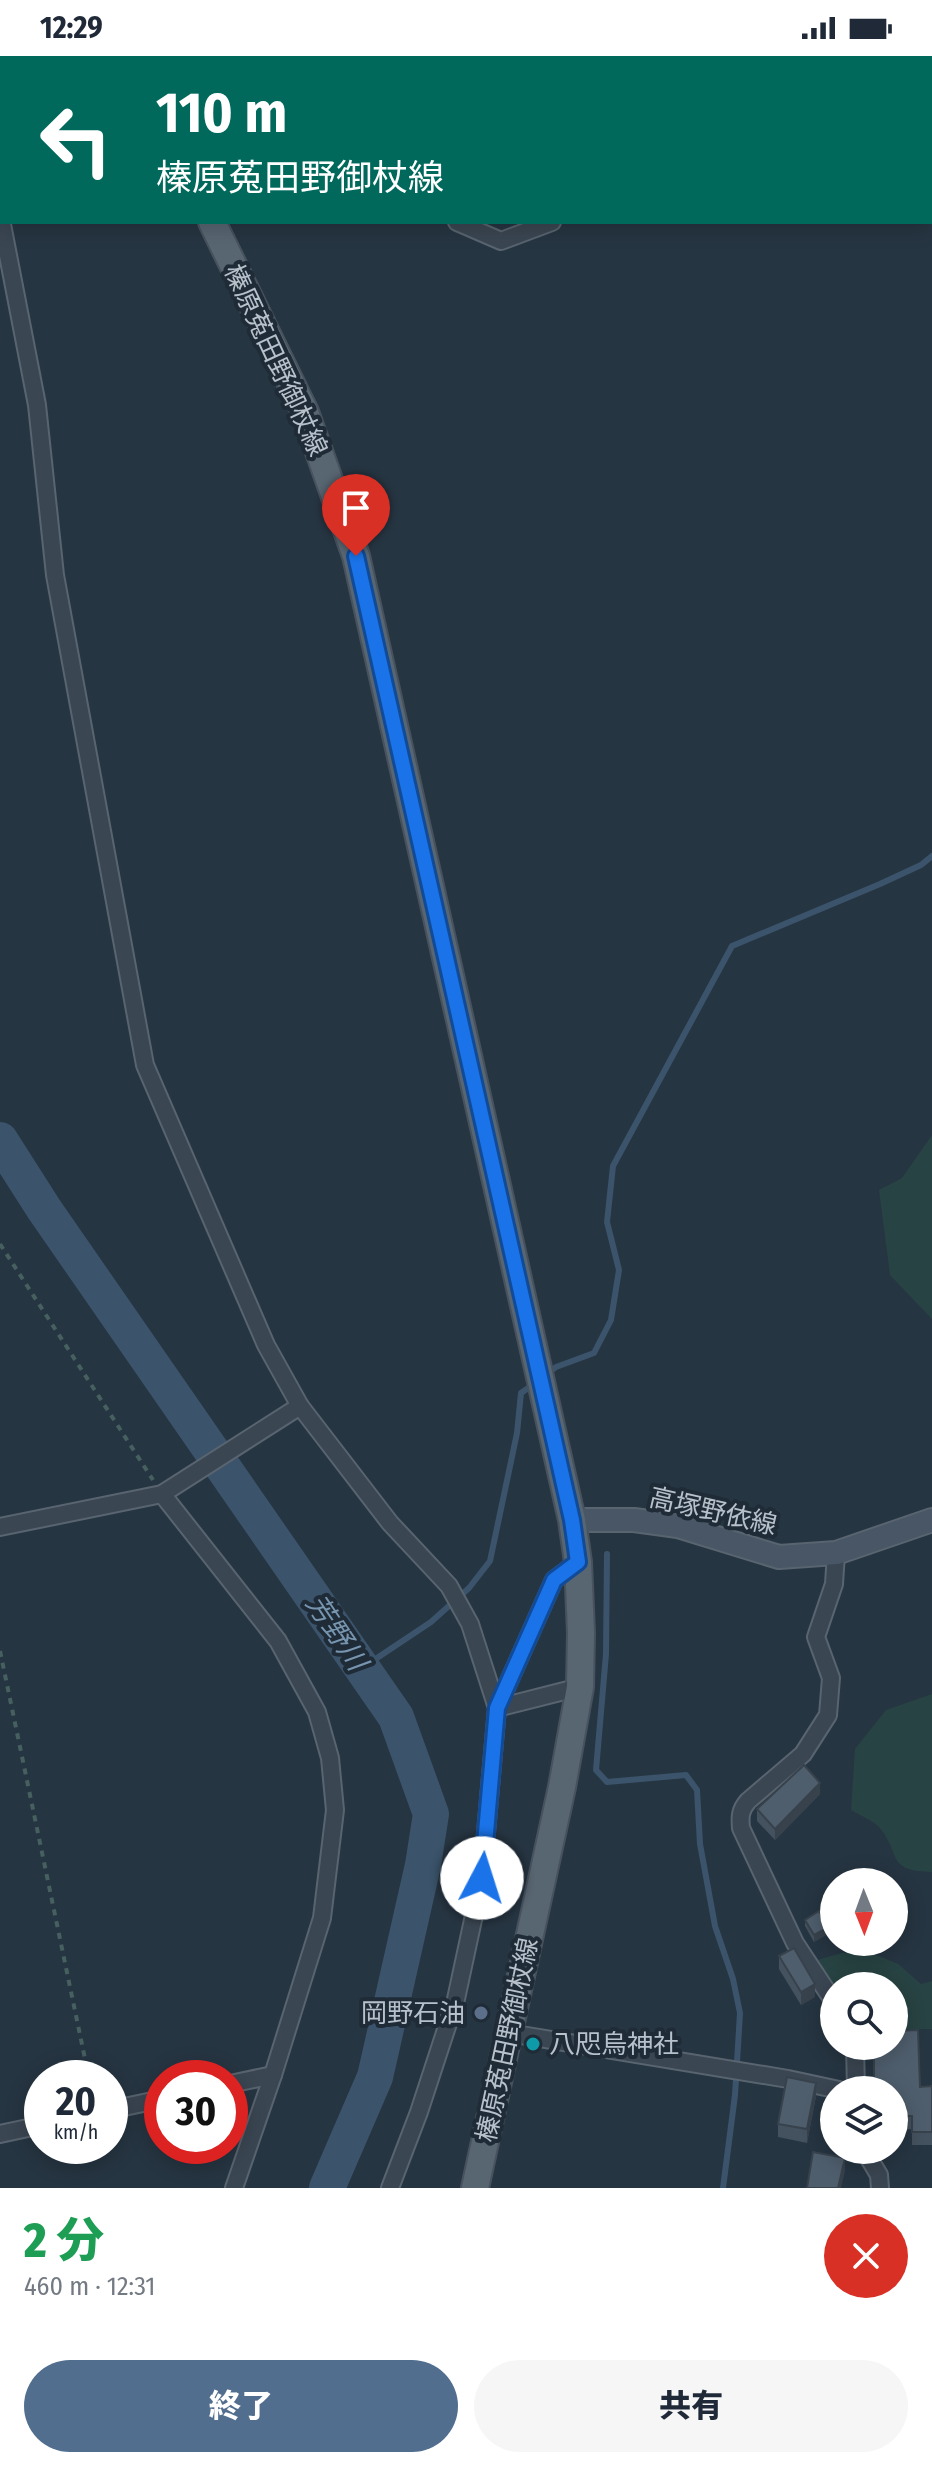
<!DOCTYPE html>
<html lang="ja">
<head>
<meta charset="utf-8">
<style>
	:root { --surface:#fff; --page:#f6f6f7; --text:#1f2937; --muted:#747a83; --accent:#516e8f }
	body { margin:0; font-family:"Fira Sans Condensed","Noto Sans JP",sans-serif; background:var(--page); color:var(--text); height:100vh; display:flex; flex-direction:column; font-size:30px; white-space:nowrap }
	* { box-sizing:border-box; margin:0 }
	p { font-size:26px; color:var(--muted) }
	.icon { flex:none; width:44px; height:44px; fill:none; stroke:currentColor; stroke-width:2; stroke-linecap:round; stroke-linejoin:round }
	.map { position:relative; height:2132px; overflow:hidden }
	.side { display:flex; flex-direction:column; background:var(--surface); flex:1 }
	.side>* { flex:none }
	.top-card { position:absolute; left:0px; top:0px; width:932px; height:168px; box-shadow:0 4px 20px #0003; background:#00695c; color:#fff; overflow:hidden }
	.needle { width:52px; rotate:179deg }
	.fabs { position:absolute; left:820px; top:1812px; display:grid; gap:16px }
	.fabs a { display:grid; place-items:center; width:88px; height:88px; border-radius:50%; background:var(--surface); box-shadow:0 4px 20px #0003; font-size:40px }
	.speed { position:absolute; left:24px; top:2004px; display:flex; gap:16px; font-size:40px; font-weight:700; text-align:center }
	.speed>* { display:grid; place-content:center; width:104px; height:104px; border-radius:50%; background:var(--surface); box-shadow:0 4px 20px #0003; line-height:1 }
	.speed small { font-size:20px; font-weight:400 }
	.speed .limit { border:12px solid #d22; background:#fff; color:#111 }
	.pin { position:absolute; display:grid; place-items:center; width:68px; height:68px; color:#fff; margin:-82px -34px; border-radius:50% 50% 50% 0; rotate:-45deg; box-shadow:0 0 8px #0007 }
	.pin .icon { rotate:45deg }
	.me { position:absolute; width:88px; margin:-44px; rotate:5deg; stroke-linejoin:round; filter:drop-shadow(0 0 6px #0008) }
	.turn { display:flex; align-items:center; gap:28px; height:168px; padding:0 24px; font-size:36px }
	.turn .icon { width:104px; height:104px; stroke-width:2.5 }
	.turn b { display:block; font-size:56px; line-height:68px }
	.round { display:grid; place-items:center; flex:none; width:84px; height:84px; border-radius:42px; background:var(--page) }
	.headline { display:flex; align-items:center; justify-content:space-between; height:136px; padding:0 24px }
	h1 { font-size:48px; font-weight:800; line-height:60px; color:#1e9e55 }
	.primary-button { display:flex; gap:16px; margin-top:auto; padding:16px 24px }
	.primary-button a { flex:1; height:92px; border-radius:48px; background:var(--accent); color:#fff; font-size:32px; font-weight:800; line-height:92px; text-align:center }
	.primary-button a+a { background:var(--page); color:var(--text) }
	.status { display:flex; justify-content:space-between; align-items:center; height:56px; padding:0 40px; background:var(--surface); direction:ltr }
	.status svg { height:22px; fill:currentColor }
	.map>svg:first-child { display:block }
	.green { fill:#284343 }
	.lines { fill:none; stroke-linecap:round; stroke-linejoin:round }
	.stream { stroke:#3b546b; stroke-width:6 }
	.river { stroke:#3b546b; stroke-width:36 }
	.street-casing { stroke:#58646f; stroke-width:20 }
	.secondary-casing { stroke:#58646f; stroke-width:26 }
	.primary-casing { stroke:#47525e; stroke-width:30 }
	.path { stroke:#465f5f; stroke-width:4; stroke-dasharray:6 6; stroke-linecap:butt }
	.street { stroke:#3a4652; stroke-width:16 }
	.secondary { stroke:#485665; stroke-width:22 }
	.primary { stroke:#586672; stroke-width:26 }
	.wall { fill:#44515e }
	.shaded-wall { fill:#37424c }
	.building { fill:#4f5e6d; stroke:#37424c; stroke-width:2 }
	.route-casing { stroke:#114b97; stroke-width:20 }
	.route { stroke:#1a73e8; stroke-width:14 }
	.service-dot { fill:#5c6f8a; stroke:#1f2b37; stroke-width:3 }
	.culture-dot { fill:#0f9aa8; stroke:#1f2b37; stroke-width:3 }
	.labels { text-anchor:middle; stroke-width:8; stroke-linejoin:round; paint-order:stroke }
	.street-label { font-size:26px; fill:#b7c1cc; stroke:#1f2b37 }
	.poi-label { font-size:26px; fill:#b7c1cc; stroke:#1f2b37; text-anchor:end }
	.water-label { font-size:28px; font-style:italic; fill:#7795af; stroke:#1f2b37 }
</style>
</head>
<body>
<div class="status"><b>12:29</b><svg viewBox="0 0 49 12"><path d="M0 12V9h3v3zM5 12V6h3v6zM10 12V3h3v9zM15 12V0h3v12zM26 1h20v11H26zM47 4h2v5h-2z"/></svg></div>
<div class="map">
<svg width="932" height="2132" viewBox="0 0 932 2132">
	<rect width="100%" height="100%" fill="#263542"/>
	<!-- green -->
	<g class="green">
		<polygon points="542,0 907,0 545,2"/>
		<polygon points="932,1079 932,1263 890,1219 879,1134 902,1122"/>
		<path d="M932,1638v178c-47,-1 -30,-18 -53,-45 -7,-7 -20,-12 -28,-17l4,-61 31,-39z"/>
		<polygon points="869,1896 898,1908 921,1928 932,1925 932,1973 894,1973 894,1930 834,1930 834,1935 817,1904 842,1897"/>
	</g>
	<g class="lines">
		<!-- stream -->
		<g class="stream">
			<polyline points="546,1319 556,1311 594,1297 611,1264 619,1214 607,1166 613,1110 732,890 880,828 921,809 932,800"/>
			<polyline points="607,1498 606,1598 596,1714 607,1726 686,1719 697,1734 700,1788 715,1870 733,1923 740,1957 735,2039 723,2132"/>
			<polyline points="362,1612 431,1566 469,1532 490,1505 517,1377 521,1337 534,1328"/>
		</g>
		<!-- river -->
		<polyline class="river" points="0,1084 44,1153 396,1661 431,1758 423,1809 375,2021 327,2132"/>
		<!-- street casing -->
		<g class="street-casing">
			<g id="street">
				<polyline points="930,110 932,110"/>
				<polyline points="0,158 37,349 55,519 145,1009 266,1289 300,1350 390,1467 449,1530 470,1568 497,1652 482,1822 456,1943 419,2056 390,2132"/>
				<polyline points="457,166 501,185 552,166"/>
				<polyline points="162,1438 278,1585 317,1656 330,1702 335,1754 322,1862 273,2019 234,2132"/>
				<polyline points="0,1471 162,1438 300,1350"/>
				<polyline points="497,1652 554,1524 578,1506"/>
				<polyline points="497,1652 580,1631"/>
				<path d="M834,1946l-39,-59 -54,-115c-1,-11 -1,-18 7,-27l55,-47 25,-39 3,-37 -15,-41 18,-53 2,-31"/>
				<polyline points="509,1977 788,2023 839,2034"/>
				<polyline points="855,1990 856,2034"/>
				<polyline points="230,2028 273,2019"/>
				<polyline points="110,2054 162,2043"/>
				<polyline points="0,2078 42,2069"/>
				<polyline points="864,2094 879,2119 880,2132"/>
			</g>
		</g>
		<!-- secondary casing -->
		<g class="secondary-casing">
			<polyline id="secondary" points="572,1464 634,1464 678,1470 779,1501 836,1497 932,1464"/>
		</g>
		<!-- primary casing -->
		<g class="primary-casing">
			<g id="primary">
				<polyline points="127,0 128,2"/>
				<polyline points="212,166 305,356 356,500 572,1464 578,1506 581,1577 580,1631 562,1731 475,2132"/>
			</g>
		</g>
		<!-- path -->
		<g class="path">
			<polyline points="0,1188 153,1424"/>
			<polyline points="0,1595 89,2022"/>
		</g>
		<!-- street -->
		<use href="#street" class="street"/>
		<!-- secondary -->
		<use href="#secondary" class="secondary"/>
		<!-- primary -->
		<use href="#primary" class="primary"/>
	</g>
	<!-- wall -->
	<g class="wall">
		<polygon points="820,1738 775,1784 757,1765 757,1753"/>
		<polygon points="805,1864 829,1877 814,1886 805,1870"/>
		<polygon points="779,1900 815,1941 801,1949 779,1913"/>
		<polygon points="932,2030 932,2089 912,2089 912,2073 894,2074 894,2034"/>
		<polygon points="816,2040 807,2087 778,2081 778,2068"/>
	</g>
	<!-- shaded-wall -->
	<g class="shaded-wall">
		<polygon points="820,1727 820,1738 775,1784 775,1773"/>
		<polygon points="829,1871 829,1877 814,1886 814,1879"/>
		<polygon points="815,1928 815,1941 801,1949 801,1936"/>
		<polygon points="816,2027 816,2040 807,2087 807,2073"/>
		<polygon points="845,2102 845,2115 841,2132 838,2132"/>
	</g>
	<!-- building -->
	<g class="building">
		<polygon points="804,1709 820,1727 775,1773 757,1753"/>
		<polygon points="819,1855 829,1871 814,1879 805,1864"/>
		<polygon points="794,1892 815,1928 801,1936 779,1900"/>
		<polygon points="918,1974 920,2031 932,2030 932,2076 912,2076 912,2060 894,2060 894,2034 874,2034 874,1990 894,1990 894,1975"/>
		<polygon points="787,2021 816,2027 807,2073 778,2068"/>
		<polygon points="813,2096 845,2102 838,2132 807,2132"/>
	</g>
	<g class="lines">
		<!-- route casing -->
		<g class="route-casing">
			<polyline id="route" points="356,500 572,1464 578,1506 554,1524 497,1652 482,1822"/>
		</g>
		<!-- route -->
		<use href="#route" class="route"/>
	</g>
	<!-- markers -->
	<circle class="service-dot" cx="481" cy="1957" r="8"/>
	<circle class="culture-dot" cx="533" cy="1988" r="8"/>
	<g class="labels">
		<!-- street labels -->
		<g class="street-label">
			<text transform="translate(276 304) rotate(65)" y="9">榛原菟田野御杖線</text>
			<text transform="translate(713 1455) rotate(13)" y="9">高塚野依線</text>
			<text transform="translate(507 1984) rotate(-78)" y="9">榛原菟田野御杖線</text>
		</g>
		<!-- poi labels -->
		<g class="poi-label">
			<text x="465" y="1966">岡野石油</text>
			<text x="549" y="1997" text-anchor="start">八咫烏神社</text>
		</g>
		<!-- water labels -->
		<g class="water-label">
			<text transform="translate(337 1576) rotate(56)" y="10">芳野川</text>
		</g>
	</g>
</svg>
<div class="fabs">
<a><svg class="needle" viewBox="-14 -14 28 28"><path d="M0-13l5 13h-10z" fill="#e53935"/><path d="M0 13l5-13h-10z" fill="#747a83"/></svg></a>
<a><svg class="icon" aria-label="search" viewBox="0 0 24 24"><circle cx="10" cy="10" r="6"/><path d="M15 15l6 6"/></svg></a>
<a><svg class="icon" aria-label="layers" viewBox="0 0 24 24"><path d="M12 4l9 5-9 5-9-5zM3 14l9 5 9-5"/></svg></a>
</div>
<div class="speed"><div>20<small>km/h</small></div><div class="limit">30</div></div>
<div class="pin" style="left:356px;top:500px;background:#d93025"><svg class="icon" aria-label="arrive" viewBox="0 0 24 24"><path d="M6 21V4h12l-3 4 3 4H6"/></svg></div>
<svg class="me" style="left:482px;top:1822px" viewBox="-20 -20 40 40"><circle r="19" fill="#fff"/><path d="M0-13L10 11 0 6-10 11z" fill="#1a73e8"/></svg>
<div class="top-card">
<div class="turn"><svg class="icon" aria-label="left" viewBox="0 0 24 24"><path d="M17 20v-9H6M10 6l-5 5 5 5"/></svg><div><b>110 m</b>榛原菟田野御杖線</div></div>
</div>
</div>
<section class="side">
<div class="headline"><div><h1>2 分</h1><p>460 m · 12:31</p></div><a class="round" style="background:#d93025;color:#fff"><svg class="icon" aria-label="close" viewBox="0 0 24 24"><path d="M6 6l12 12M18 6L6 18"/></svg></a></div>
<div class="primary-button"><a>終了</a><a>共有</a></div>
</section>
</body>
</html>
